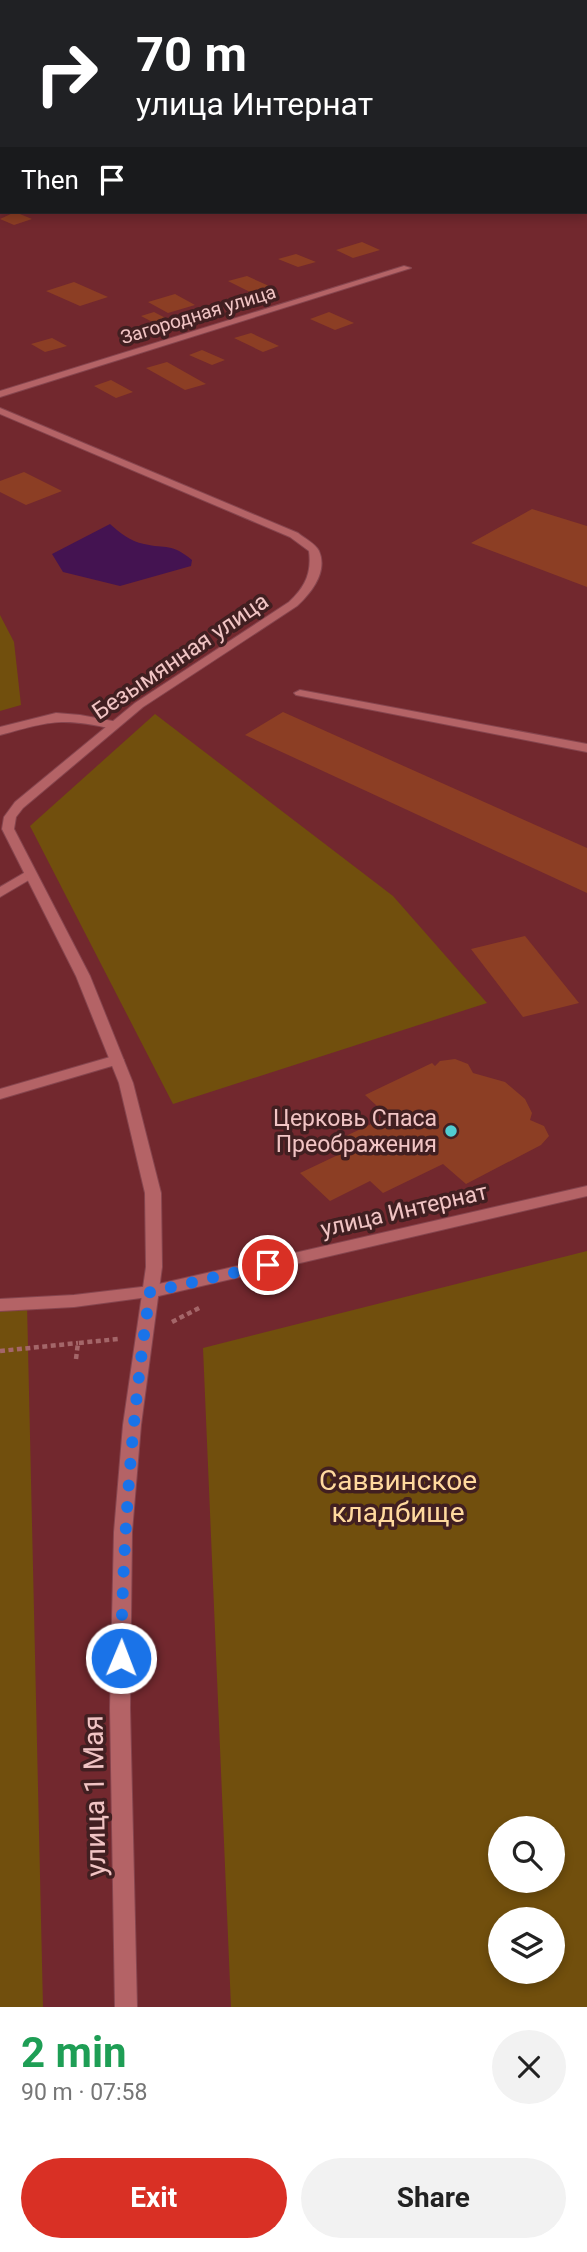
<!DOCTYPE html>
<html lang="en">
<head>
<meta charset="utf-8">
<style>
	:root { --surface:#fff; --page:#f2f2f2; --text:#222; --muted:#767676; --accent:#d93025 }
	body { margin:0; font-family:Roboto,sans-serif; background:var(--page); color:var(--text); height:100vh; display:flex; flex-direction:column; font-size:26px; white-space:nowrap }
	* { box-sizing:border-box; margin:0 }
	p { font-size:23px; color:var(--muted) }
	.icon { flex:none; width:38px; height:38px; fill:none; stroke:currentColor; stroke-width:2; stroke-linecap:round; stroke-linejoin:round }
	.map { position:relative; height:2007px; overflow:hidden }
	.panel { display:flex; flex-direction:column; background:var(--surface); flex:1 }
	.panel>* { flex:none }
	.top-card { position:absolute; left:0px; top:0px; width:588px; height:214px; box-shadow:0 4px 10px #0003; background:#202124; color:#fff; overflow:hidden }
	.buttons { position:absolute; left:488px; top:1816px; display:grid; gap:14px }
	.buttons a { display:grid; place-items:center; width:77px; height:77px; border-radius:50%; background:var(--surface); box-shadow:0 4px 10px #0003; font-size:35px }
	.pin { position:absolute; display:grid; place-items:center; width:60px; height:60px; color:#fff; margin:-30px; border:4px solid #fff; border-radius:50%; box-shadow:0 2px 7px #0007 }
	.me { position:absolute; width:77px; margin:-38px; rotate:1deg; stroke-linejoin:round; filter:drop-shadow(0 0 5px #0008) }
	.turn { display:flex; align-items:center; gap:24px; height:147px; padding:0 21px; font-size:32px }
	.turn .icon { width:91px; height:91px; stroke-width:2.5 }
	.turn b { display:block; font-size:49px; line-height:60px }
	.then { display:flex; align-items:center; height:66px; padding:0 21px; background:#0003; gap:14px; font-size:26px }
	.round { display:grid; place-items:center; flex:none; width:74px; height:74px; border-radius:37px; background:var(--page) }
	.summary { display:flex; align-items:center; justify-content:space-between; height:119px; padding:0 21px }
	h1 { font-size:42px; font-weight:700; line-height:52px; color:#1e9e55 }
	.primary-button { display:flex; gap:14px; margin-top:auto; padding:14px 21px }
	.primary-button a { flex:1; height:80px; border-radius:42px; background:var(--accent); color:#fff; font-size:28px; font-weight:700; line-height:80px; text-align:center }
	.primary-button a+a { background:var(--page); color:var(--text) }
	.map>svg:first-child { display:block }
	.green { fill:#714f0d; fill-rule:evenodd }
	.water { fill:#441351 }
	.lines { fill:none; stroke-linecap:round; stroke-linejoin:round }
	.river { fill:#441351; fill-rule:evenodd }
	.building { fill:#8c3e24 }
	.service-casing { stroke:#86454e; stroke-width:2 }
	.minor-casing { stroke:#86454e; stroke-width:2 }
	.tertiary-casing { stroke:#86454e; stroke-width:2 }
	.path { stroke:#a46669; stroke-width:4.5; stroke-dasharray:5 3.5; stroke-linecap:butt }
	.service { fill:#b46366; fill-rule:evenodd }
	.minor { fill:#b46366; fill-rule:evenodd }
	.tertiary { fill:#b46366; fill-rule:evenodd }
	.route { stroke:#1a73e8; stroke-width:12; stroke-dasharray:0 21.6 }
	.poi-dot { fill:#51ccd1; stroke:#411f21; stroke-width:2.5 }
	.labels { text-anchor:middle; stroke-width:7; stroke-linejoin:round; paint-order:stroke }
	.far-street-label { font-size:19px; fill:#f1c4c4; stroke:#411f21 }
	.street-label { font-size:23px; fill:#f1c4c4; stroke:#411f21 }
	.poi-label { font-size:23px; fill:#f1c4c4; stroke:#411f21; text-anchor:end }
	.near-park-label { font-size:28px; fill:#ffd99e; stroke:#411f21 }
	.near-street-label { font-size:28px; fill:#f1c4c4; stroke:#411f21 }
</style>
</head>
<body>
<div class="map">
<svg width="587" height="2007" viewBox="0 0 587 2007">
	<rect width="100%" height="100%" fill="#72282e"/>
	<!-- green -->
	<g class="green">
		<polygon points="0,615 14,642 21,705 0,711"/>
		<polygon points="155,714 393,896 487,1003 173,1104 30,826"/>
		<path d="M587,1251v756h-356l-28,-659zM500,1829h53v52h-53zM500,1920h53v52h-53z"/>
		<polygon points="27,1304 43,2007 0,2007 0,1305"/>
	</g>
	<!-- water -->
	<path class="water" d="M110,524c10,9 20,17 34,20 22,5 28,-1 48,16l-1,6 -71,20 -57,-14 -11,-18z"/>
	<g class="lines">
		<!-- river -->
		<polygon class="river" points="346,0 374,0 345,2"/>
	</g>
	<!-- building -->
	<g class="building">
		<polygon points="15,212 32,219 14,225 0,219"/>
		<polygon points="362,242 380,250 353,258 336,250"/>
		<polygon points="296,254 316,262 298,267 278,259"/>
		<polygon points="247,276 269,286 250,292 228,281"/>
		<polygon points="74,282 108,297 80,306 46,291"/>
		<polygon points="175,294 195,305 168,313 148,302"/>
		<polygon points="154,312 177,324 164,328 141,316"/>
		<polygon points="329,312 354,323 335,330 310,319"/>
		<polygon points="251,333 279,346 263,352 234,338"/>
		<polygon points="52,338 67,346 45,352 31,344"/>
		<polygon points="202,350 225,360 212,365 189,355"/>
		<polygon points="167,362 206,384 185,390 146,368"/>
		<polygon points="111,380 133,392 116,398 94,386"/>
		<polygon points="24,472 62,491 26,505 0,492 0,481"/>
		<polygon points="532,509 587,526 587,587 471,543"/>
		<polygon points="283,712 587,848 587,893 245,735"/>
		<polygon points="525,936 579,1003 523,1017 471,949"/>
		<polygon points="455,1059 468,1064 473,1073 505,1082 525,1099 532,1113 530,1120 544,1126 549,1136 541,1145 466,1184 443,1164 383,1193 370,1181 330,1201 300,1173 340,1154 329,1144 388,1116 365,1095 432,1063 435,1066 440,1061"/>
	</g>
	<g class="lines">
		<!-- service casing -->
		<g class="service-casing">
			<g id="service">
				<polygon points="163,0 169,0 162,2"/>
				<polygon points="300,690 587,744 587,752 296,695 294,693"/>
				<path d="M56,713l24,2 38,7 2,3 -6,4c-53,-12 -63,-8 -114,6v-8z"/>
				<polygon points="29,870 34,871 35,874 34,877 0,897 0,887"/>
				<polygon points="117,1055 124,1060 122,1063 0,1099 0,1089"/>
				<polygon points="150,1286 156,1288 158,1292 156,1296 74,1307 0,1311 0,1299 74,1295"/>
			</g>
		</g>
		<!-- minor casing -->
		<g class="minor-casing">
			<g id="minor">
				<rect x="586" y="22" width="1" height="4"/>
				<polygon points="0,204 2,204 0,209"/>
				<polygon points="404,266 411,268 0,397 0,391"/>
				<polygon points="587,1186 587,1196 150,1298 144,1296 142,1292 144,1288 150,1286"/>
			</g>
		</g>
		<!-- tertiary casing -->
		<g class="tertiary-casing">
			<path id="tertiary" d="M0,408l298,125c6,5 18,11 21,18 9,21 -8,42 -22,55l-154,101 -120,101 -7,9 -2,12 76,147 43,107 28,110 1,74 -21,158 -9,107 -2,176 7,299h-22l-5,-299 4,-176 9,-107 23,-158 -1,-74 -26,-110 -43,-107 -74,-147 2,-12 11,-15 120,-99 154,-101c16,-15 23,-29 20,-51l-19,-14 -290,-123z"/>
		</g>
		<!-- path -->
		<g class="path">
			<polyline points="172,1322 201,1307"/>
			<polyline points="0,1351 78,1343"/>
			<polyline points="76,1359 78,1343 118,1339"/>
		</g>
		<!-- service -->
		<use href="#service" class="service"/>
		<!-- minor -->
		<use href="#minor" class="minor"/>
		<!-- tertiary -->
		<use href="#tertiary" class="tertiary"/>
	</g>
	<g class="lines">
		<!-- route -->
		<path class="route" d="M121,1658c2,-123 11,-244 29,-366l118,-27"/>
	</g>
	<!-- markers -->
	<circle class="poi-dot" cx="451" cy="1131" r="7"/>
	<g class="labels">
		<!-- far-street labels -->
		<g class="far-street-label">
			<text transform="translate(198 314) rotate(-17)" y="7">Загородная улица</text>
		</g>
		<!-- street labels -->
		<g class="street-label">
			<text transform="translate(180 656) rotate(-34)" y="8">Безымянная улица</text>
			<text transform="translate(404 1210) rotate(-13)" y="8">улица Интернат</text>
		</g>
		<!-- poi labels -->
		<g class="poi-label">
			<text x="437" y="1126">Церковь Спаса<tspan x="437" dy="26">Преображения</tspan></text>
		</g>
		<!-- near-park labels -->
		<g class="near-park-label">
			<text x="398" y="1490">Саввинское<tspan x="398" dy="32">кладбище</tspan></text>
		</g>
		<!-- near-street labels -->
		<g class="near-street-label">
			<text transform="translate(94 1796) rotate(-91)" y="10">улица 1 Мая</text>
		</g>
	</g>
</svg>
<div class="buttons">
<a><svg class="icon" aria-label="search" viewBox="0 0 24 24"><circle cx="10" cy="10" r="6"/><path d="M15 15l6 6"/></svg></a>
<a><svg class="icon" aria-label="layers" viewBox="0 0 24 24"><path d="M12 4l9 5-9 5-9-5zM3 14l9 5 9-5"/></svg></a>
</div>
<div class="pin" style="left:268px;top:1265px;background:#d93025"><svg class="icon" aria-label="arrive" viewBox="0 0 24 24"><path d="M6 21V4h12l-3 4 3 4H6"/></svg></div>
<svg class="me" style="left:121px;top:1658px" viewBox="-20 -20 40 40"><circle r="17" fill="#1a73e8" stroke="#fff" stroke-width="3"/><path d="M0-11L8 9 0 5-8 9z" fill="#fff"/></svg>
<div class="top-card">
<div class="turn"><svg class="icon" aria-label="right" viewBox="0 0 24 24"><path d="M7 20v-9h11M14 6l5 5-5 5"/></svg><div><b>70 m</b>улица Интернат</div></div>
<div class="then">Then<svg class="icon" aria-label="arrive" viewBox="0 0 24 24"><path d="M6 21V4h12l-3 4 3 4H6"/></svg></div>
</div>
</div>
<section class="panel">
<div class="summary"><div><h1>2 min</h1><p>90 m · 07:58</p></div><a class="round"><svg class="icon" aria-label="close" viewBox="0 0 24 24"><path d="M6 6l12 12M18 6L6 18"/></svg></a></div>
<div class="primary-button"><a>Exit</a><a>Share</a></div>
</section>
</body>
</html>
